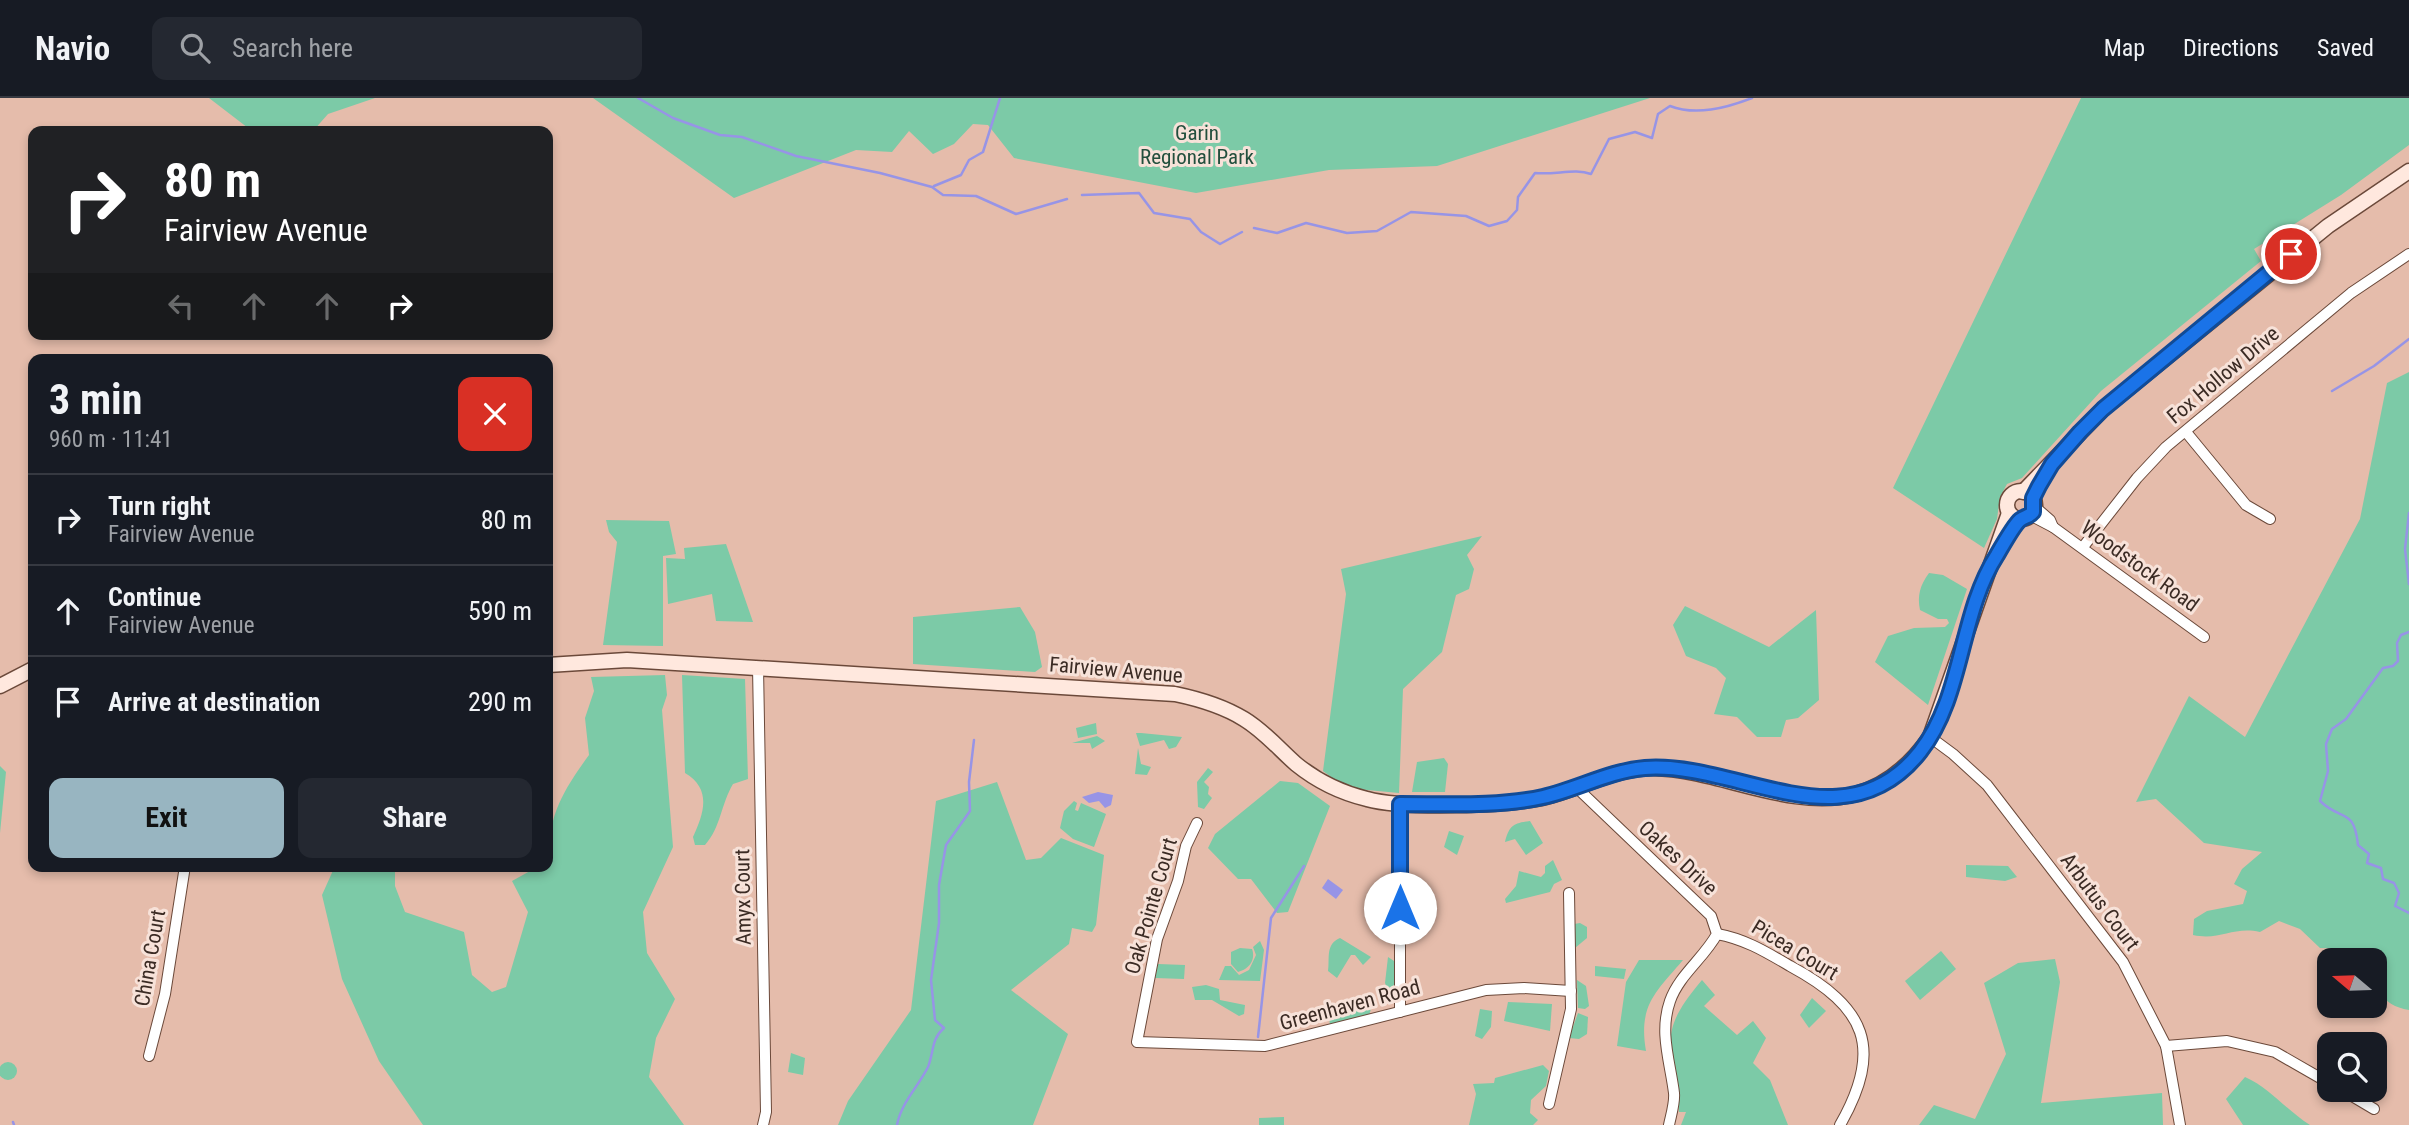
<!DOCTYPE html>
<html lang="en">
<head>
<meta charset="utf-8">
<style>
	:root { --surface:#171b24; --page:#242831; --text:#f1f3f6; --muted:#9ea1a6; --line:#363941; --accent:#98b5c1 }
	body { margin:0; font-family:"Roboto Condensed",sans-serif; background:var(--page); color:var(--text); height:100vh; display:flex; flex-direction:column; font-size:26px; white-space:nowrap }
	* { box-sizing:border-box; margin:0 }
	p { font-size:23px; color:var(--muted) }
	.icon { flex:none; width:38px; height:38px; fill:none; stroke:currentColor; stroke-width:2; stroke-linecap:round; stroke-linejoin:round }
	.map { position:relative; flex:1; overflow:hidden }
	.sheet { position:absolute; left:28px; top:256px; width:525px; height:518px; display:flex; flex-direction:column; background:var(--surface); border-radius:14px; box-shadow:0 4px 10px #0003 }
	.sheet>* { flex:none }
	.hud { position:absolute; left:28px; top:28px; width:525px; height:214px; border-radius:14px; box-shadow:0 4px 10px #0003; background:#202124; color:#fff; overflow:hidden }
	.needle { width:46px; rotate:289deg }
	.controls { position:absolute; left:2317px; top:850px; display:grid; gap:14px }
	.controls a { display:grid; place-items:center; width:70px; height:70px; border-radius:14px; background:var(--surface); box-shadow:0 4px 10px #0003; font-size:35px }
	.pin { position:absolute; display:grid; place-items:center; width:60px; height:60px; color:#fff; margin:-30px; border:4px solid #fff; border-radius:50%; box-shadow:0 2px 7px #0007 }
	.me { position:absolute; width:77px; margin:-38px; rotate:0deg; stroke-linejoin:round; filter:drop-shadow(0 0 5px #0008) }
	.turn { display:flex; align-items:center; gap:24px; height:147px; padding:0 21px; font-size:32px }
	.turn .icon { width:91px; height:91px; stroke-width:2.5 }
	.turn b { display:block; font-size:49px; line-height:60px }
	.lanes { display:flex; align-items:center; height:66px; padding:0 21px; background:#0003; justify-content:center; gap:35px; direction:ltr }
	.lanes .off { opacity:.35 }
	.round { display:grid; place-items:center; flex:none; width:74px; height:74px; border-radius:14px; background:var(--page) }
	.head { display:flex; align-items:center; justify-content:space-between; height:119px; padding:0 21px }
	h1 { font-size:42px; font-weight:700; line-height:52px }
	.cta { display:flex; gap:14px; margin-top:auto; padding:14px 21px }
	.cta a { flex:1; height:80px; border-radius:14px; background:var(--accent); color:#111; font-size:28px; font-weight:700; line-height:80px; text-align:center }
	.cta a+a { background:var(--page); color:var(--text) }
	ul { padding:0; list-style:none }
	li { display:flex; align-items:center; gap:21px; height:91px; padding:0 21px; border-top:2px solid var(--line) }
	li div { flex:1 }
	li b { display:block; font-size:26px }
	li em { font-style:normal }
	header { display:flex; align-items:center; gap:42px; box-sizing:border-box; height:98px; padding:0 35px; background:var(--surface); border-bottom:2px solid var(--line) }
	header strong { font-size:33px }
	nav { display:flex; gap:38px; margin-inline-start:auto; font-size:24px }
	.search { width:490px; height:63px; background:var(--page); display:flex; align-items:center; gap:18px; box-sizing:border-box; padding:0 24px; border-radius:14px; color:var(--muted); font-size:26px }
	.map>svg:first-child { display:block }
	.green { fill:#7ccaa7 }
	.water { fill:#9794e6 }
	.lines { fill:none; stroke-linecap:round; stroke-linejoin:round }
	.stream { stroke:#9794e6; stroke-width:2.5 }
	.minor-casing { stroke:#6b493a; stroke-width:12 }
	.secondary-casing { stroke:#6b493a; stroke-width:17 }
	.minor { stroke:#fff; stroke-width:10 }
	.secondary { stroke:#ffe8de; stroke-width:14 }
	.route-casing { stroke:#114b97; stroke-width:18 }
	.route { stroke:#1a73e8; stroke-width:12 }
	.labels { text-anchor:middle; stroke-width:6; stroke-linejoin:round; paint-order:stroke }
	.park-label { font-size:21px; fill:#224f3d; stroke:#f7e2d9 }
	.street-label { font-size:21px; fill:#3b2b24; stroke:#f7e2d9 }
</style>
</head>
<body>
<header>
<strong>Navio</strong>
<div class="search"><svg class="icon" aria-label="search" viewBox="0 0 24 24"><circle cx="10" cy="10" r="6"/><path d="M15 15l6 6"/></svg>Search here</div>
<nav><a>Map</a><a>Directions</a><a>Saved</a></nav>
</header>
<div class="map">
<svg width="2409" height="1027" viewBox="0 0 2409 1027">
	<rect width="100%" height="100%" fill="#e5bcab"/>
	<!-- green -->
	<g class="green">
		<polygon points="209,0 375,0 328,16 313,33 252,33"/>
		<polygon points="593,0 1650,0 1437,68 1329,72 1196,95 1014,60 988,27 973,26 954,46 933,56 909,33 892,54 856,52 734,100"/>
		<polygon points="2081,0 2409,0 2409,47 2341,97 2254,151 2261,163 2101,293 2022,380 2007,386 2000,399 1997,421 1984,450 1893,390"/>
		<path d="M2409,274v638c-29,-5 -34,-22 -34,-49h-12l-14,-12 -29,-1 -20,-19 -21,-8 -19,11c-27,-6 -40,9 -67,3l1,-16 13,-8 36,-7 4,-13 -13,-7 8,-15 20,-17 -58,-9 -48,-44 -20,3 53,-106 56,41 115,-218 27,-136z"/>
		<polygon points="606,422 669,423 676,456 663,458 663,548 603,547 617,444 609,434"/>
		<polygon points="1482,438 1467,457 1474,471 1469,491 1456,497 1442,554 1403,591 1399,695 1346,690 1323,673 1346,496 1341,471"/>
		<polygon points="726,446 753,524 716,523 712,496 668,506 666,460 685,461 684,450"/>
		<path d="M1929,475l14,2 24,14 -39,116 -53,-43 13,-26 26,-8 31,-1 4,-4 -2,-4h-9l-18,-9c-3,-14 0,-25 9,-37z"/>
		<polygon points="1685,508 1769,549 1816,512 1819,602 1798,620 1786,622 1781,639 1757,639 1737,619 1714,616 1726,580 1716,570 1686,558 1673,527"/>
		<polygon points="1020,509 1035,534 1042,569 1035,574 913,566 913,519"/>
		<path d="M665,577l2,20 -5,15 11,137 -30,65 4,41 28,46 -19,39 -7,39 35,48h-261l-44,-64 -37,-82 -20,-84 13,-29h60v20l10,26 59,20 8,43 20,17 14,-5 22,-75 -16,-31 27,-15h9c0,-49 12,-71 41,-111l-4,-37 9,-27 -3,-14z"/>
		<path d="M682,577l63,4 3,100 -15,5c-12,20 -12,43 -28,61h-10l-2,-8c11,-24 19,-48 -8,-64z"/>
		<polygon points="1096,625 1097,636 1078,640 1076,630"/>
		<polygon points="1136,635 1141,635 1182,639 1176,649 1169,651 1164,642 1140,648"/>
		<polygon points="1097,638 1105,643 1092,651 1090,645 1072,645"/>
		<polygon points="1138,650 1141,666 1151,669 1147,677 1135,676"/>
		<polygon points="1444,660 1448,666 1445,694 1412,694 1417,664"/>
		<polygon points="0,668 6,674 0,735"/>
		<polygon points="1208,670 1213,674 1204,684 1209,689 1208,696 1212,700 1204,711 1198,709 1197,684"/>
		<polygon points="1280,683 1298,685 1330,708 1288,814 1277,815 1251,781 1238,781 1208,750 1215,736"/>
		<polygon points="997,684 1026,762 1041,760 1061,740 1104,757 1096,827 1092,834 1072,830 1069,846 1011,892 1068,936 1033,1027 838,1027 848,1003 911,912 936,703"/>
		<polygon points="1074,703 1077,705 1075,712 1078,713 1081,705 1106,716 1094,749 1073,741 1060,730 1064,713"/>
		<path d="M1530,723l13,22 -17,12 -11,-16 -10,3c4,-16 8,-19 25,-21z"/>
		<polygon points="1449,733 1464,738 1457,757 1444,749"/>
		<polygon points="1553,762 1562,782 1554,786 1550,794 1506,805 1505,801 1516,788 1519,773 1541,779 1545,775 1545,768"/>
		<polygon points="1966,767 2008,768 2017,779 2005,783 1966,779"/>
		<polygon points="1580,825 1587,829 1587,840 1575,850 1574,826"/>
		<path d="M1340,840l31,19 -8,8 -8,-10h-4l-14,23 -9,-7c2,-12 -3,-27 12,-33z"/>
		<polygon points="1260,843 1264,852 1260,883 1219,882 1225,868 1231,868 1239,877 1249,872 1256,857 1253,849"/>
		<path d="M1240,850l12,1c4,11 -3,20 -14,23l-7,-8v-12z"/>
		<polygon points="1941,853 1956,871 1920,902 1905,883"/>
		<polygon points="1388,859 1394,863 1394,887 1388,892 1385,885"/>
		<polygon points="2055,861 2060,884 2041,1005 2162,995 2163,1027 1919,1027 1934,1007 1975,1021 2006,956 1984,885 2018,865"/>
		<path d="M1639,862h44c-27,32 -45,45 -37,91l-29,-5 9,-64z"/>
		<polygon points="1158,866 1185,867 1184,881 1155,880"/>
		<polygon points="1595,868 1626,871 1624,881 1595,878"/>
		<polygon points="1577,882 1586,888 1589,908 1585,911 1578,910"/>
		<path d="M1702,882l13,15 -11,11 33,29 16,-14 13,17 -13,25 17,17 18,45h-107l5,-13h-7c-2,-67 -28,-72 23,-132z"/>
		<polygon points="1206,887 1219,891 1220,902 1245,907 1244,916 1239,918 1212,902 1195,902 1192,889"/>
		<polygon points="1812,900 1826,913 1809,930 1800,917"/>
		<polygon points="1508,904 1552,906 1550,933 1504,923"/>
		<polygon points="1372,907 1369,918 1330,928 1329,918"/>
		<polygon points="1480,911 1492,913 1491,929 1482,941 1475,938"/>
		<polygon points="1578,915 1588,919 1587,936 1579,941 1569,940"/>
		<polygon points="791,955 805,960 803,977 788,974"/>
		<circle cx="8" cy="973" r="9"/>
		<polygon points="1543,967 1549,973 1546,988 1531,1002 1530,1015 1538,1022 1533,1027 1469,1027 1476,996 1473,986 1494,985 1495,980"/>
		<path d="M2245,979c25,11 41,33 65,48h-67l-17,-26z"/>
		<polygon points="1284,1019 1284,1027 1259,1027 1259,1020"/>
	</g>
	<!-- water -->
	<g class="water">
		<polygon points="1098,694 1113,697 1111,707 1105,710 1099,703 1089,705 1082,699"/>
		<polygon points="1328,781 1343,792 1336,801 1322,790"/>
	</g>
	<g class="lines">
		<!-- stream -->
		<g class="stream">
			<polyline points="638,0 673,20 720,37 742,39 796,58 880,75 932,89 943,97 976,98 1016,116 1067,101"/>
			<polyline points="934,88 961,77 969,62 983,54 1000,0"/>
			<polyline points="1082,97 1139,95 1154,115 1190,121 1201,134 1220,146 1242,134"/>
			<path d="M1254,130l23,5 29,-10 41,10 30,-2 34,-19 55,4 23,10 18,-5 10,-11 1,-13 17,-24c21,2 40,-5 56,1l18,-35 26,-7 17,6 6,-24 12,-8c26,10 56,2 82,-8"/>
			<polyline points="2332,293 2374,268 2409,241"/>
			<polyline points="2409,415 2405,451 2409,486"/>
			<path d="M2409,534l-8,3 -4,8 1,18 -5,5 -10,2 -37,51 -14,10 -6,15 2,27 -8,30c22,21 34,6 38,44l11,9 -2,9 14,5 2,11 11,4 5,10 -4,13 14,7"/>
			<polyline points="1258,939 1271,820 1304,768"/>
			<polyline points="13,1024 14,1027"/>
			<path d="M897,1027c4,-22 21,-38 31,-58 6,-15 3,-28 16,-39l-9,-8 -4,-40 8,-57v-38l7,-40 24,-34 -1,-29 5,-42"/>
		</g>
		<!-- minor casing -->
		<g class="minor-casing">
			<g id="minor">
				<polyline points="2186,334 2246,407 2270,421"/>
				<polyline points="2035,409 2050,422 2053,429"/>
				<polyline points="2030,417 2053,429 2204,539"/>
				<polyline points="2083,449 2137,380 2166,349 2351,195 2409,156"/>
				<polyline points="758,569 766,1014 763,1027"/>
				<polyline points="1930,639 1953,656 1987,687 2123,864 2166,948 2180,1027"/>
				<path d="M1576,689l135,129 6,18c-13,24 -38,41 -47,67 -11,31 0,60 4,92 1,10 -3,22 -5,32"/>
				<polyline points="1197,725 1186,748 1178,783 1157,841 1137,944 1265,948 1486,892 1524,890 1571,893"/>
				<path d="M1717,836c28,5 49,18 73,32 76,41 94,82 50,159"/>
				<polyline points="1400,914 1400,706"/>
				<polyline points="2166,948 2227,943 2275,954 2329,985"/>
				<polyline points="149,958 165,896 185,768"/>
				<polyline points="2342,992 2374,1011"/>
				<polyline points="1549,1006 1571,911 1569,795"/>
			</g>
		</g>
		<!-- secondary casing -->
		<g class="secondary-casing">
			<g id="secondary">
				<circle cx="2021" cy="407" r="14"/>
				<polyline points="2023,394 2103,311 2328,128 2409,73"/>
				<path d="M548,567l79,-5 548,34c24,5 48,12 69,25 20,12 35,30 52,45 21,17 46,29 71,35 36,10 142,7 179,-2 35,-9 70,-29 107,-29 67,1 136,43 203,26 32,-9 56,-31 74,-57l79,-224"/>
				<polyline points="0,588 33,571"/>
			</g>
		</g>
		<!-- minor -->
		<use href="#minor" class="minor"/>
		<!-- secondary -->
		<use href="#secondary" class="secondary"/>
	</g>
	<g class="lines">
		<!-- route casing -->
		<g class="route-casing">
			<path id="route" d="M1400,810v-104c47,0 98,3 143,-7 35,-8 66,-26 102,-29 92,-7 200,79 275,-16 44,-56 39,-138 77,-197 4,-7 18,-31 23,-35 5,-4 9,-3 13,-8v-14l6,-12 13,-22 28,-32 23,-23 188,-155"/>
		</g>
		<!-- route -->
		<use href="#route" class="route"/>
	</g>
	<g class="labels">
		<!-- park labels -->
		<g class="park-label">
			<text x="1197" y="42">Garin<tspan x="1197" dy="24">Regional Park</tspan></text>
		</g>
		<!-- street labels -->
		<g class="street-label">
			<text transform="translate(2223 277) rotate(-40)" y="7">Fox Hollow Drive</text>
			<text transform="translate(2140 468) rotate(36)" y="7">Woodstock Road</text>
			<text transform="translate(1116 572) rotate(5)" y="7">Fairview Avenue</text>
			<text transform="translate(1678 760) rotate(43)" y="7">Oakes Drive</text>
			<text transform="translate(743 799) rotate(-91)" y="7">Amyx Court</text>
			<text transform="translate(2100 804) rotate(53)" y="7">Arbutus Court</text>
			<text transform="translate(1151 808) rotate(-74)" y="7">Oak Pointe Court</text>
			<text transform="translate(1795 852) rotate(31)" y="7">Picea Court</text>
			<text transform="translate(150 860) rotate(-80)" y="7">China Court</text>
			<text transform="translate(1350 907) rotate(-15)" y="7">Greenhaven Road</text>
		</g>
	</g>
</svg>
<div class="controls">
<a><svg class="needle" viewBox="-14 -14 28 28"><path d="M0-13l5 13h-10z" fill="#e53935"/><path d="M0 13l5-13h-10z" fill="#9ea1a6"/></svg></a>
<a><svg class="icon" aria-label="search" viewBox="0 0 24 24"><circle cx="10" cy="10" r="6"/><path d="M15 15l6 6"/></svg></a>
</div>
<div class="pin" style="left:2291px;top:156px;background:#d93025"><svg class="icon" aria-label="arrive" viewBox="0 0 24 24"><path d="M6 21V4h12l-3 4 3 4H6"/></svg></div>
<svg class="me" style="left:1400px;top:810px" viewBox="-20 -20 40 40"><circle r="19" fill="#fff"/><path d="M0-13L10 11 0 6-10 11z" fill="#1a73e8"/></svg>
<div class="hud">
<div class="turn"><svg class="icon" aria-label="right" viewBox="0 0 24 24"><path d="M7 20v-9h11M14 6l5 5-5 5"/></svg><div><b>80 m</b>Fairview Avenue</div></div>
<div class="lanes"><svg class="icon off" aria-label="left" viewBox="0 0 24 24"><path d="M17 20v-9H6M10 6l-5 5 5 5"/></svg><svg class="icon off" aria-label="ahead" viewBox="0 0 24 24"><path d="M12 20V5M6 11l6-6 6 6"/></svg><svg class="icon off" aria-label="ahead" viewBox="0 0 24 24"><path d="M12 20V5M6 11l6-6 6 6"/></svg><svg class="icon" aria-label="right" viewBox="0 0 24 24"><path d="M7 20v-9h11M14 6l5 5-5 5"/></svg></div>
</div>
<section class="sheet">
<div class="head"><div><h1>3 min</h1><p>960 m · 11:41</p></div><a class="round" style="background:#d93025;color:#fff"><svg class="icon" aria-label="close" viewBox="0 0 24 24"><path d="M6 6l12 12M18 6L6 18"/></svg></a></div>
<ul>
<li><svg class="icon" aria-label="right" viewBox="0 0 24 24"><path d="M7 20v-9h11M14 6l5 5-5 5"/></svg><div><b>Turn right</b><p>Fairview Avenue</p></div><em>80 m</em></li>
<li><svg class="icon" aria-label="ahead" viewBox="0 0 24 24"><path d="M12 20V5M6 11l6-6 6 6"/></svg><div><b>Continue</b><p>Fairview Avenue</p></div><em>590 m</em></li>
<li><svg class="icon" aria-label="arrive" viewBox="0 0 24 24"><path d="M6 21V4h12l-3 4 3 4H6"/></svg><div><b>Arrive at destination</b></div><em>290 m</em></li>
</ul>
<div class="cta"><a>Exit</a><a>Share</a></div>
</section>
</div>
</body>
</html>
